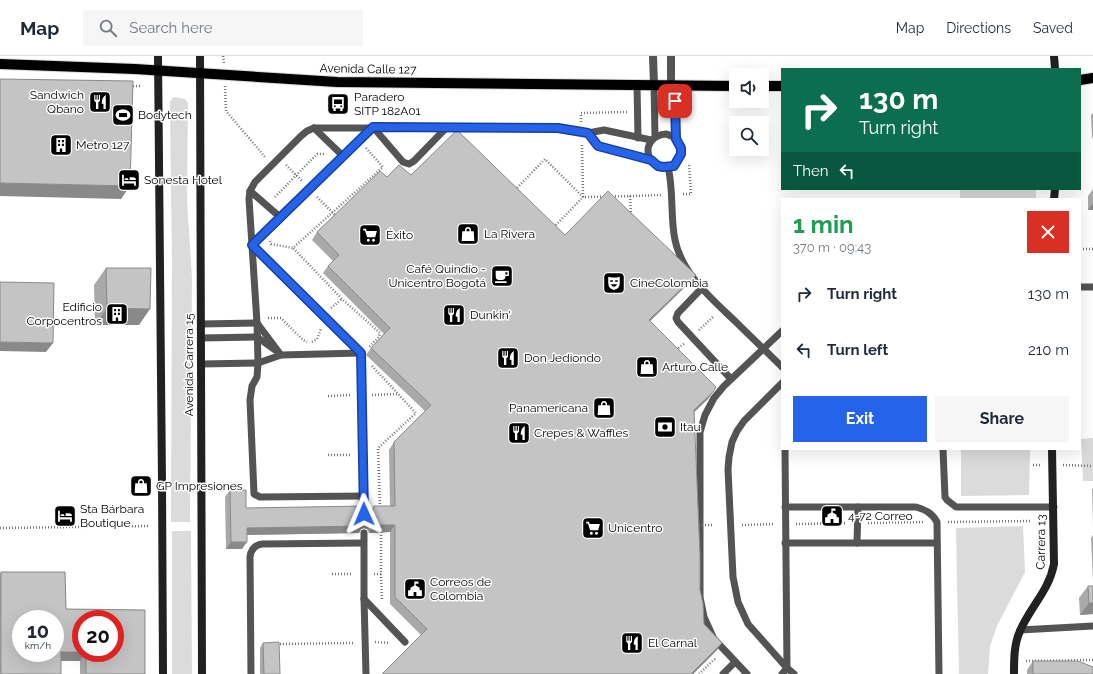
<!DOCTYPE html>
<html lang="en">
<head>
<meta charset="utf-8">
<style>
	:root { --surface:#fff; --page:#f6f6f7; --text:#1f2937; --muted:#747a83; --line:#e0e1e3; --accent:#2563eb }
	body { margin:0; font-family:Raleway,sans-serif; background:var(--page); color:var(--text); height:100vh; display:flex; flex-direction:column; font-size:15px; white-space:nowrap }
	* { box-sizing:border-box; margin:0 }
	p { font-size:13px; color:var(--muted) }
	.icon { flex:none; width:22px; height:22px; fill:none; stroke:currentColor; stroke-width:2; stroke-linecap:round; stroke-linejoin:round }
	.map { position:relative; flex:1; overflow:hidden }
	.drawer { position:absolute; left:781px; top:142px; width:300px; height:252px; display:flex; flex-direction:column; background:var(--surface); border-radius:0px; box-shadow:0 4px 16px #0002 }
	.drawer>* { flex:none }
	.hud { position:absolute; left:781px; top:12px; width:300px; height:122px; border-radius:0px; box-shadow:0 4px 16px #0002; background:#0b6e4f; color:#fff; overflow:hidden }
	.controls { position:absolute; left:729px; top:12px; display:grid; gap:8px }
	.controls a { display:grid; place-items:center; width:40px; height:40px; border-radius:0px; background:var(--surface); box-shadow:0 4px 16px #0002; font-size:20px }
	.speed { position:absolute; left:12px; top:554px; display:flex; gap:8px; font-size:20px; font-weight:700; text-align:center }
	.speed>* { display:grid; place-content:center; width:52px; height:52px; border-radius:50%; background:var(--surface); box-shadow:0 4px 16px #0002; line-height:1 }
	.speed small { font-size:10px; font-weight:400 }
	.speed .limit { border:6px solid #d22; background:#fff; color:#111 }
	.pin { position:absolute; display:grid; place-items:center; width:34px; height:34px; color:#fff; margin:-17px; border-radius:8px; box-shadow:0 2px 6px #0006 }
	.me { position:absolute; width:44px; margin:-22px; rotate:359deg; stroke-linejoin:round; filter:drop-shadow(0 0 3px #0008) }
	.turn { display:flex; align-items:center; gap:14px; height:84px; padding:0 12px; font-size:18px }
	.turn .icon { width:52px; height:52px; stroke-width:2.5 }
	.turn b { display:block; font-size:28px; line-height:34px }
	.then { display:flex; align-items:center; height:38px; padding:0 12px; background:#0003; gap:8px; font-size:15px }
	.round { display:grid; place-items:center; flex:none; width:42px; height:42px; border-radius:0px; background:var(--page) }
	.headline { display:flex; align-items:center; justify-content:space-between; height:68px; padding:0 12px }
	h1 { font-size:24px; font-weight:700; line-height:30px; color:#1e9e55 }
	.primary-button { display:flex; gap:8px; margin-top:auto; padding:8px 12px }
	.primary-button a { flex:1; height:46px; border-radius:0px; background:var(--accent); color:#fff; font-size:16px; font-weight:700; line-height:46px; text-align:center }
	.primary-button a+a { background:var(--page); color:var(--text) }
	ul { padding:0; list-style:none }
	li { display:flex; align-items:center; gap:12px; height:56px; padding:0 12px }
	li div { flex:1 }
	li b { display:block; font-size:15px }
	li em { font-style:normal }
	header { display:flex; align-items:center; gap:24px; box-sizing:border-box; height:56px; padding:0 20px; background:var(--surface); border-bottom:1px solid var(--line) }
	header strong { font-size:19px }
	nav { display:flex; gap:22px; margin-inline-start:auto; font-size:14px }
	.search { width:280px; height:36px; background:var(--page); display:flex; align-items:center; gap:10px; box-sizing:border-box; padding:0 14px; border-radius:0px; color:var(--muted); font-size:15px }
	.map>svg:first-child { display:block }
	.green { fill:#dbdbdb }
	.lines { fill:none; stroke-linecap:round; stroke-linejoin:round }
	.primary-casing { stroke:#dbdbdb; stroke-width:12 }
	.path { stroke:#767676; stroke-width:2.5; stroke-dasharray:1 2; stroke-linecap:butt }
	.lane { stroke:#545454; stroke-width:7 }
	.street { stroke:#545454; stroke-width:8 }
	.secondary { stroke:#212121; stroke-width:8 }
	.primary { stroke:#000; stroke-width:10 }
	.path-bridge { stroke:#767676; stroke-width:2.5; stroke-dasharray:1 2; stroke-linecap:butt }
	.wall { fill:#a9a9a9; fill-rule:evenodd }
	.shaded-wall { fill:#898989 }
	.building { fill:#c4c4c4; stroke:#898989; fill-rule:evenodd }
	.route-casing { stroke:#184099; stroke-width:10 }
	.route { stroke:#2563eb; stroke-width:7 }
	.labels { text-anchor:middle; stroke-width:3; stroke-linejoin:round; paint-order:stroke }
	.street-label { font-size:12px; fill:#000; stroke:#fff }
	.poi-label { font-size:12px; fill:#000; stroke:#fff; text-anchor:start }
</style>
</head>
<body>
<header>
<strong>Map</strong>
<div class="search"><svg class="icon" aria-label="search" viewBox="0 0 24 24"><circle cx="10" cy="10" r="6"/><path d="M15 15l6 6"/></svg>Search here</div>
<nav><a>Map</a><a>Directions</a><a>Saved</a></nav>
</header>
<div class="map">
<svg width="1093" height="618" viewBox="0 0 1093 618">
	<rect width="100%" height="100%" fill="#fff"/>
	<!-- green -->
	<g class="green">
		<polygon points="174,41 185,43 188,47 187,145 192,221 190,466 171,466 172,203 170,56 170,45"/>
		<rect x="960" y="133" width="76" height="10"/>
		<polygon points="1093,382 1093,425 1083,425 1081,383"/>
		<polygon points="961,393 1030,393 1029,439 961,440"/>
		<polygon points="1023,470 1025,516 997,570 990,590 988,618 959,618 956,472"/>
		<polygon points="172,475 191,475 192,618 172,618"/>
	</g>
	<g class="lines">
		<!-- primary casing -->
		<g class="primary-casing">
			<g id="primary">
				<polyline points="0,8 135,13 337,26 736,30"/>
				<polyline points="1080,24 1093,22"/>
				<polyline points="762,30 782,30"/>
			</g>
		</g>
		<!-- path -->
		<g class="path">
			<polyline points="223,0 224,7"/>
			<polyline points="130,30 141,30"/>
			<polyline points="225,30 226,55 265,101"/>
			<polyline points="581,66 581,57 627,56"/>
			<polyline points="582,89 583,141 630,140 631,159"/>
			<polyline points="366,92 383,111 293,192 342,243 380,277 379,281 369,291"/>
			<polyline points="286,109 303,126"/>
			<polyline points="515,134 545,103 583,141 554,171"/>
			<polyline points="683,138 691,138 689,107"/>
			<polyline points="630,140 662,139"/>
			<polyline points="275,141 317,98 325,98"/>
			<polyline points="317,141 336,160"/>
			<polyline points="270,185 271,188 293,192"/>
			<polyline points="1080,193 1093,193"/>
			<polyline points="331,252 342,243"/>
			<polyline points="268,262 281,262 303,284 307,286"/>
			<polyline points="699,274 714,260"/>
			<polyline points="312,286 317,283 321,273"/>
			<polyline points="676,294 685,287"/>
			<polyline points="372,310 416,357 378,392 380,453"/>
			<polyline points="372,339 397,338"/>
			<polyline points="328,340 351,339"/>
			<polyline points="328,399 352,399"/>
			<polyline points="1033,409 1040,409"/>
			<polyline points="1063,409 1093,410"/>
			<polyline points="948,466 1032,465"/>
			<polyline points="868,467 923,466"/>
			<polyline points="796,468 847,467"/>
			<polyline points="742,469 775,468"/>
			<polyline points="0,472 150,470"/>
			<polyline points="332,518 353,518"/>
			<polyline points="374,518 381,518 381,476"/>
			<polyline points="381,518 382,545"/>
			<polyline points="375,586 390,587"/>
			<polyline points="277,588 354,587"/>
			<polyline points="1026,605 1093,604"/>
			<polyline points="699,618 716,602"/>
		</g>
		<!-- lane -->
		<g class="lane">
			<polyline points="637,29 638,82"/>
			<polyline points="654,29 655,81"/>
			<polyline points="675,29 676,83"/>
			<polyline points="373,71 403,106 409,108 414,105 447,71"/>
			<polyline points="314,72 343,100"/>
			<polyline points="588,77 598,90 651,104"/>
			<path d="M666,78c19,5 17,19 8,32 -31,7 -35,-30 -8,-32z"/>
			<path d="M668,111c6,24 2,49 7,73 7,34 37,59 61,82 15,15 31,30 46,45"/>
			<polyline points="250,135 280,161"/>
			<polyline points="252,189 361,297 364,458"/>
			<polyline points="252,189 373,71"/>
			<polyline points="1080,231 1093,231"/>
			<polyline points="702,232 678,257 676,262 678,266 731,323"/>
			<polyline points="257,267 281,299 361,297"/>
			<polyline points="201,268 257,267"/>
			<polyline points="201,282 257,281 275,294"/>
			<polyline points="201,308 258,307 281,299"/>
			<polyline points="782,327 744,365 737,375 732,386 729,401 728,413 733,521 738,546 748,568 787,612 794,618"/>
			<polyline points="943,393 945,441 947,444 956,451 1054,451"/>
			<polyline points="364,440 260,441 254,438 250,344 252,330 257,321 258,307 257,267 249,143 250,135 255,126 301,80 307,75 314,72 558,72 588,77 604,74 651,84"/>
			<path d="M785,451h131c10,3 16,6 21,15l2,152"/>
			<polyline points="364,477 364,543 366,618"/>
			<polyline points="785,487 937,487"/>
			<polyline points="857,487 858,451"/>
			<polyline points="364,543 405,586"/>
			<polyline points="1020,574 1093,570"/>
			<path d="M251,618l-1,-117c1,-8 5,-12 12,-13l101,-1"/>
			<polyline points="723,618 735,606"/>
			<polyline points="747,618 714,583 704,561 700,541 700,376 705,359 714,342 724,330 782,275"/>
			<polyline points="782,618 787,612 785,393"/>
		</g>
		<!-- street -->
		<g class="street">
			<polyline points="653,0 654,29"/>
			<polyline points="671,0 671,29"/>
		</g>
		<!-- secondary -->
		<g class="secondary">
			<polyline points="158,0 162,426 163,618"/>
			<polyline points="200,0 202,618"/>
			<polyline points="1054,0 1055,13"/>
			<polyline points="1054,143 1055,133"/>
			<path d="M1014,618c0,-15 0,-30 6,-43 10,-24 29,-40 34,-67l-2,-115"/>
		</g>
		<!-- primary -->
		<use href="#primary" class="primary"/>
		<!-- path-bridge -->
		<polyline class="path-bridge" points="696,469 714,469"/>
	</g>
	<!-- wall -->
	<g class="wall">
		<polygon points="1093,57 1093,82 1092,82 1091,59"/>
		<polygon points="411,119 565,179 696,219 690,226 650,265 713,336 708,343 694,356 700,534 704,568 717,594 693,618 382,618 421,579 390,548 390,476 369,477 367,473 364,472 361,473 359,477 247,479 242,493 226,493 225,441 230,434 246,452 365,454 369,456 371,455 374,450 390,450 389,394 394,386 425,355 366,299 371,292 384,278 323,217 328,210 333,205 312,184 317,176 387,121"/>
		<polygon points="1093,133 1093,154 1088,154 1088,140"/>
		<polygon points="106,212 139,269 95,269 94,229"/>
		<polygon points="1093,432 1093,469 1092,434"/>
		<polygon points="1093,479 1093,525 1091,482"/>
		<path d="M1,516h64l1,37 79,1v64h-65v-13h-19v13h-61v-101zM21,563h34v34h-34zM81,563h34v34h-34z"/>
		<polygon points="1088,530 1093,558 1080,559 1079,542"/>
		<polygon points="263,587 280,618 260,618 260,592"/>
		<polygon points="1033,605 1093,618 1027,618 1027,614"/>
	</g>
	<!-- shaded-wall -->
	<g class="shaded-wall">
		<polygon points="0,127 130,130 121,143 0,140"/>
		<polygon points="1093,147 1093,154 1088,154"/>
		<polygon points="696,219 690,226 644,271 649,264"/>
		<polygon points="107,252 150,253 139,269 95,269"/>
		<polygon points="0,286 53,287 46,296 0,295"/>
		<polygon points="713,336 708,343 689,361 694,354"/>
		<polygon points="369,465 372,466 367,473 364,472 361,473 359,477 242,479 247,472"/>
		<polygon points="374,469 395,469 390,476 369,477"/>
		<polygon points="231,486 247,486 242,493 226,493"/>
		<polygon points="1089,547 1093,547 1093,558 1080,559"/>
		<polygon points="722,587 717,594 693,618 691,618"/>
		<polygon points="61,596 81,596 81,597 85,597 80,605 54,605"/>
	</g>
	<!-- building -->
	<g class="building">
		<polygon points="0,23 133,25 130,130 0,127"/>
		<polygon points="457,74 565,179 608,135 696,219 649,264 716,331 713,336 694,354 700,498 700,534 703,547 704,568 722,587 691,618 382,618 427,573 395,541 395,469 374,469 372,466 369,465 365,467 364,470 247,472 247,486 231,486 230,434 246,434 246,452 364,450 365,454 369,456 373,454 374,450 395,450 394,386 431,349 371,292 390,272 328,210 339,199 317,176 380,115 387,121 399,109 411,119"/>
		<polygon points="106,212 151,212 150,253 107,252"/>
		<polygon points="0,226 54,227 53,287 0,286"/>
		<path d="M1,516h64l1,37 79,1v64h-59v-21h29v-34h-34v33h-20v22h-60zM21,563h34v34h-34z"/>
		<polygon points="1088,530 1093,530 1093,547 1089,547"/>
		<polygon points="279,586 280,618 264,618 263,587"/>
		<polygon points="1033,605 1078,605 1093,611 1093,618 1033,618"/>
	</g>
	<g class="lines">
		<!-- route casing -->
		<g class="route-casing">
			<polyline id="route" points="364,458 361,297 252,189 373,71 558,72 588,77 598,90 651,104 658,110 663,111 674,110 681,98 681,92 676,83 675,45"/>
		</g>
		<!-- route -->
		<use href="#route" class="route"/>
	</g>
	<!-- icons -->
	<defs>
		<g id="restaurant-square" transform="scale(1.15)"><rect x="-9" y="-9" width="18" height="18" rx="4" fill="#000" stroke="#fff"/><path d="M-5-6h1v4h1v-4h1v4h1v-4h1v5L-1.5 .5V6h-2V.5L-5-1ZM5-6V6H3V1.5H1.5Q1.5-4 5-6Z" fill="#fff"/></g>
		<g id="bus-square" transform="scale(1.15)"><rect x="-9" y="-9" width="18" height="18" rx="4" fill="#000" stroke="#fff"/><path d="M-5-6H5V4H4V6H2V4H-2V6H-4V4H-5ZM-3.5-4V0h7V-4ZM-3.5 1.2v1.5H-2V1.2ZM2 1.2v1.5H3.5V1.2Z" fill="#fff"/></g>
		<g id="stadium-square" transform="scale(1.15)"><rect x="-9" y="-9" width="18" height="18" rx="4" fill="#000" stroke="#fff"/><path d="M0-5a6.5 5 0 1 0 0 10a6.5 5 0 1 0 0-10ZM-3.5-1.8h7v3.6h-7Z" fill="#fff"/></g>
		<g id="building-square" transform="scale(1.15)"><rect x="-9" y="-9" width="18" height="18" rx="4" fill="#000" stroke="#fff"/><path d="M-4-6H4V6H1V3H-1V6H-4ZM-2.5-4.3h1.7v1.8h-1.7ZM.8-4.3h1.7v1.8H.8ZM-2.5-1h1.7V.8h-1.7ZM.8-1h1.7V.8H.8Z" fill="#fff"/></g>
		<g id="hotel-square" transform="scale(1.15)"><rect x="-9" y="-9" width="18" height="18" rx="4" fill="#000" stroke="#fff"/><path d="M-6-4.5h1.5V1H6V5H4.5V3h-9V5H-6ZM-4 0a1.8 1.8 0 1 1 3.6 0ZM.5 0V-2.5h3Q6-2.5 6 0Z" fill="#fff"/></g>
		<g id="shop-square" transform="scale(1.15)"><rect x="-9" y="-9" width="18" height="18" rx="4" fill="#000" stroke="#fff"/><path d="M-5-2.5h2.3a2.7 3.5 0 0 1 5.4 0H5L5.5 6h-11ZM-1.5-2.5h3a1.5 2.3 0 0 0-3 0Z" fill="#fff"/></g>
		<g id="supermarket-square" transform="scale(1.15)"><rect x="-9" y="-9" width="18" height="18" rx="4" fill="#000" stroke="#fff"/><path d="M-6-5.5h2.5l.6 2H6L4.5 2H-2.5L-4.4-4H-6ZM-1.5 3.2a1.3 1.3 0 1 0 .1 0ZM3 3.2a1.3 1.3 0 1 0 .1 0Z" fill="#fff"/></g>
		<g id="cafe-square" transform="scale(1.15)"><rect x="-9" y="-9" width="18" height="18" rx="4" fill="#000" stroke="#fff"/><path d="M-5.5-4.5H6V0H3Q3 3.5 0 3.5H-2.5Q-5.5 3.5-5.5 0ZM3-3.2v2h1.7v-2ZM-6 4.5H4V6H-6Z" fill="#fff"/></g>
		<g id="theatre-square" transform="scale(1.15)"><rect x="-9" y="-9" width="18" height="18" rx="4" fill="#000" stroke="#fff"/><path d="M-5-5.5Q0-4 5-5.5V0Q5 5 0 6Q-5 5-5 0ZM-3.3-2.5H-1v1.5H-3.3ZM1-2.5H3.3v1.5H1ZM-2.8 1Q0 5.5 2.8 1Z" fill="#fff"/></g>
		<g id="bank-square" transform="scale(1.15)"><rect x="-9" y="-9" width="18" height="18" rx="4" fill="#000" stroke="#fff"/><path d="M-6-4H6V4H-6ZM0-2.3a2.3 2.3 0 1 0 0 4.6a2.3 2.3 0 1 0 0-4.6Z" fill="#fff"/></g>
		<g id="civic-square" transform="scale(1.15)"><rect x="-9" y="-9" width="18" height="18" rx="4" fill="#000" stroke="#fff"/><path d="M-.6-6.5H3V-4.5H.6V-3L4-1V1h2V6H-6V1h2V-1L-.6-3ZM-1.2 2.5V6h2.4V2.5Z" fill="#fff"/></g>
	</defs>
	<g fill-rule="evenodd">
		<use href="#restaurant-square" x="100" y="46"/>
		<use href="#bus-square" x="338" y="48"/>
		<use href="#stadium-square" x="123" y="59"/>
		<use href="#building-square" x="61" y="89"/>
		<use href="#hotel-square" x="129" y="124"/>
		<use href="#shop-square" x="468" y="178"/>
		<use href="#supermarket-square" x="370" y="179"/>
		<use href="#cafe-square" x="502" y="220"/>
		<use href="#theatre-square" x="614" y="227"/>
		<use href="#building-square" x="117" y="258"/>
		<use href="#restaurant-square" x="454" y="259"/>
		<use href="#restaurant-square" x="508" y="302"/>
		<use href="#shop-square" x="647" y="311"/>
		<use href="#shop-square" x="604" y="352"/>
		<use href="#bank-square" x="665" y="371"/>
		<use href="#restaurant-square" x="519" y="377"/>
		<use href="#shop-square" x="141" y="430"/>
		<use href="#hotel-square" x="65" y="460"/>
		<use href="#civic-square" x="832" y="460"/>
		<use href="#supermarket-square" x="593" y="472"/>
		<use href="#civic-square" x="415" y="533"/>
		<use href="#restaurant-square" x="632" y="587"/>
	</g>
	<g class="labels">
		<!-- street labels -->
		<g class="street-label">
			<text transform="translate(368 13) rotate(1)" y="4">Avenida Calle 127</text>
			<text transform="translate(189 309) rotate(-90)" y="4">Avenida Carrera 15</text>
			<text transform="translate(1041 486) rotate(-89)" y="4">Carrera 13</text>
		</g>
		<!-- poi labels -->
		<g class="poi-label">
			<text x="84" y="43" text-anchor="end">Sandwich<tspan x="84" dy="14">Qbano</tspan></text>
			<text x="354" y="45">Paradero<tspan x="354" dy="14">SITP 182A01</tspan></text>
			<text x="138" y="63">Bodytech</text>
			<text x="76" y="93">Metro 127</text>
			<text x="144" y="128">Sonesta Hotel</text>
			<text x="484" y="182">La Rivera</text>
			<text x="386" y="183">Éxito</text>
			<text x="486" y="217" text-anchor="end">Café Quindío -<tspan x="486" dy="14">Unicentro Bogotá</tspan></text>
			<text x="630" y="231">CineColombia</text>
			<text x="102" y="255" text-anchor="end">Edificio<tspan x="102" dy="14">Corpocentros</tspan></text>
			<text x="470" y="263">Dunkin'</text>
			<text x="524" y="306">Don Jediondo</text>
			<text x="662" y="315">Arturo Calle</text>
			<text x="588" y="356" text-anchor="end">Panamericana</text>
			<text x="680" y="375">Itau</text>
			<text x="534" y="381">Crepes &amp; Waffles</text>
			<text x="156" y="434">GP Impresiones</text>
			<text x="80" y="457">Sta Bárbara<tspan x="80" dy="14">Boutique</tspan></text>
			<text x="848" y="464">4-72 Correo</text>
			<text x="608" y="476">Unicentro</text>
			<text x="430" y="530">Correos de<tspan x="430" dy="14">Colombia</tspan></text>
			<text x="648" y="591">El Carnal</text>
		</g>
	</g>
</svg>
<div class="controls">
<a><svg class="icon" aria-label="sound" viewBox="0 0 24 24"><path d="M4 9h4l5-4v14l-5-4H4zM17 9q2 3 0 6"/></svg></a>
<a><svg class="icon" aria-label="search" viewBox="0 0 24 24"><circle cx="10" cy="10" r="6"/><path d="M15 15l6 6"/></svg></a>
</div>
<div class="speed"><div>10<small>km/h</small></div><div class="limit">20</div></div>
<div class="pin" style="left:675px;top:45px;background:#d93025"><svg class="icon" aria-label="arrive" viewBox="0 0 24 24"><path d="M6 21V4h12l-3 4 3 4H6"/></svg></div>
<svg class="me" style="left:364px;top:458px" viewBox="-20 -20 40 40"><path d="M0-17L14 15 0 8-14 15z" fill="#2563eb" stroke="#fff" stroke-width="4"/></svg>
<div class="hud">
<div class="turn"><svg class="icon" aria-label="right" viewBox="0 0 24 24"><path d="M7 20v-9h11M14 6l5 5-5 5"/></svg><div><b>130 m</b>Turn right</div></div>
<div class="then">Then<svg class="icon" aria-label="left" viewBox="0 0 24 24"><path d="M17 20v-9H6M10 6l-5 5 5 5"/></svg></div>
</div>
<section class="drawer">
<div class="headline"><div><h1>1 min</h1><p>370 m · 09:43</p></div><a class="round" style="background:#d93025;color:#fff"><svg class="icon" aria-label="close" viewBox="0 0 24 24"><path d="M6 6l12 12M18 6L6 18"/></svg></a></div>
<ul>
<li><svg class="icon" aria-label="right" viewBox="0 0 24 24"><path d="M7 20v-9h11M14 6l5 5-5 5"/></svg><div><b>Turn right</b></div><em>130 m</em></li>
<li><svg class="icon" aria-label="left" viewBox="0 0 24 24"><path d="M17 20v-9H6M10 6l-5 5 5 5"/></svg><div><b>Turn left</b></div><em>210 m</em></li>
</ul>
<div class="primary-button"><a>Exit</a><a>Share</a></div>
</section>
</div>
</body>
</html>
